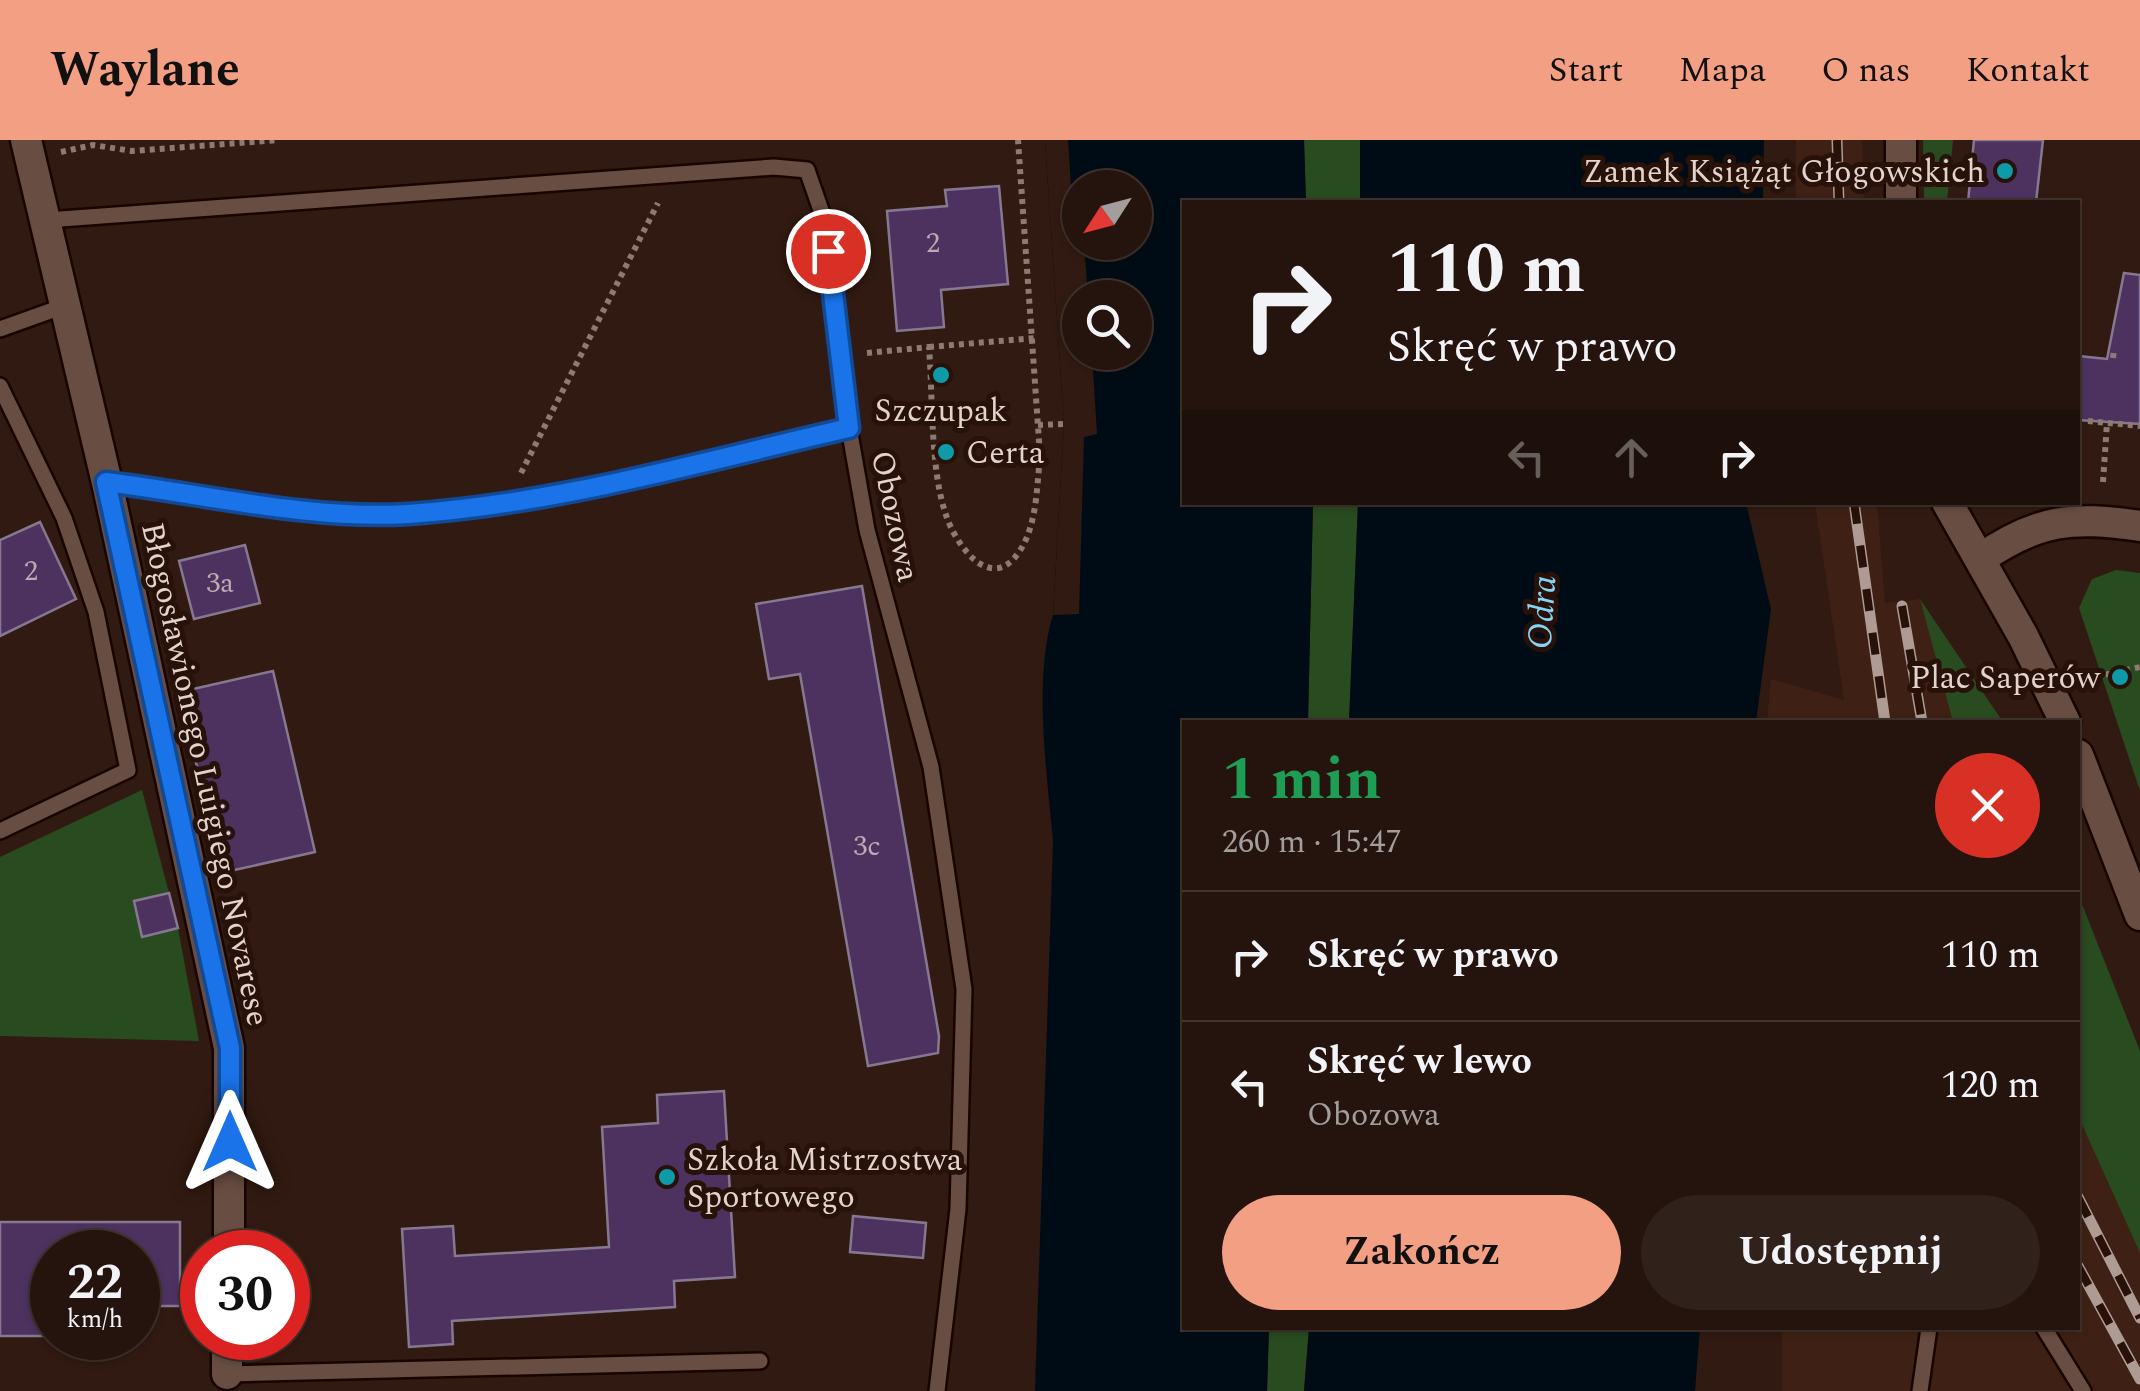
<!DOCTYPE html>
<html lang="pl">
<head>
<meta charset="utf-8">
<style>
	:root { --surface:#25140d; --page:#31211b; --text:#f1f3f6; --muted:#a39e9d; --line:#42332e; --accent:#f39f84 }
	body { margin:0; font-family:Spectral,serif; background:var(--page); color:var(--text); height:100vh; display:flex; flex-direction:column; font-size:38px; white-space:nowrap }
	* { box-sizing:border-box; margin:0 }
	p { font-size:32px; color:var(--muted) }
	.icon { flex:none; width:55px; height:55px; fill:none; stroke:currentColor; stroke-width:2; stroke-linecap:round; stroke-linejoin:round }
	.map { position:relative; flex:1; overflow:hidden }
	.details { position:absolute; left:1182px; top:580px; width:898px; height:610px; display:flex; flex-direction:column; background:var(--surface); border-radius:0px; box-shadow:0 2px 8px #0004,0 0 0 2px var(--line) }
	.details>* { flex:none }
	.top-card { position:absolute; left:1182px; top:60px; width:898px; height:305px; border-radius:0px; box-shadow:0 2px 8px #0004,0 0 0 2px var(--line); background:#25140d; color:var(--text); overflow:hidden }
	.needle { width:65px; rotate:234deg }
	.fabs { position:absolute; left:1062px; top:30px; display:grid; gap:20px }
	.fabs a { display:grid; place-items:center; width:90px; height:90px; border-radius:50%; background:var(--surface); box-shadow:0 2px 8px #0004,0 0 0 2px var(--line); font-size:50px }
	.speed { position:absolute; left:30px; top:1090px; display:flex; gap:20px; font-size:50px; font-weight:700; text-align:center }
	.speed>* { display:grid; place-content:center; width:130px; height:130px; border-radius:50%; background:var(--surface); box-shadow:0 2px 8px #0004,0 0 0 2px var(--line); line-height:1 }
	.speed small { font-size:25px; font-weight:400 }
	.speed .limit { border:15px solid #d22; background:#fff; color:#111 }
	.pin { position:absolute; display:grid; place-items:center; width:85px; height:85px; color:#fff; margin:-42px; border:5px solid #fff; border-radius:50%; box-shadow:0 2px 10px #0007 }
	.me { position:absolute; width:110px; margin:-55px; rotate:0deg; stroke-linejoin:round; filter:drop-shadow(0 0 8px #0008) }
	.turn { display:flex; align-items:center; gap:35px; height:210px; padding:0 40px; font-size:45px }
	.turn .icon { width:130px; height:130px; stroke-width:2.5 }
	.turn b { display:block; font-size:70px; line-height:85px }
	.lanes { display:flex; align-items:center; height:95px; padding:0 40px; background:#0003; justify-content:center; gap:50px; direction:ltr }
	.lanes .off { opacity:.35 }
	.round { display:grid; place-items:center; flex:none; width:105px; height:105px; border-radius:52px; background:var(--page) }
	.overview { display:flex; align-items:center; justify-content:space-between; height:170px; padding:0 40px }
	h1 { font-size:60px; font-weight:700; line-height:75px; color:#1e9e55 }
	.action { display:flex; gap:20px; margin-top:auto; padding:20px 40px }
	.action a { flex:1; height:115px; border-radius:60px; background:var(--accent); color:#111; font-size:40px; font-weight:700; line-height:115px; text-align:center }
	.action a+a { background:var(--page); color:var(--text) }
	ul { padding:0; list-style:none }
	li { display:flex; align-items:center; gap:30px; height:130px; padding:0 40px; border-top:2px solid var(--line) }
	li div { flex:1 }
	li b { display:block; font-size:38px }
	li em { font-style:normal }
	header { display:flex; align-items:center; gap:60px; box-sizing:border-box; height:140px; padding:0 50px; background:var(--accent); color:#111 }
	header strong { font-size:48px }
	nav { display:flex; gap:55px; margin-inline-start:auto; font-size:35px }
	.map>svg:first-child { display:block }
	.built { fill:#3e2114 }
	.green { fill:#294b20 }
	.water { fill:#000c15; fill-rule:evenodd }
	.pier { fill:#311a11 }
	.building { fill:#4d3260; stroke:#867890; stroke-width:2.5 }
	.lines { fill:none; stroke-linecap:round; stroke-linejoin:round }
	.service-casing { stroke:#180500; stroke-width:20 }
	.minor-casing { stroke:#180500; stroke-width:35 }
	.path { stroke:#8d7a72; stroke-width:6; stroke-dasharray:5 5; stroke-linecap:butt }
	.service { stroke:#684d42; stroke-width:15 }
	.minor { stroke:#684d42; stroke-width:30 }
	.rail-casing { stroke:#ad9b94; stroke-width:11 }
	.rail { stroke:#271108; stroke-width:8; stroke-dasharray:22; stroke-linecap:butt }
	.route-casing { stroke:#114b97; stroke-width:25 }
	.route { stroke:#1a73e8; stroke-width:18 }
	.culture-dot { fill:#0f9aa8; stroke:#271108; stroke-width:4 }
	.labels { text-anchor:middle; stroke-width:10; stroke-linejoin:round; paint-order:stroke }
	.number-label { font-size:28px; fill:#beabb2 }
	.poi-label { font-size:32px; fill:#e3d3cd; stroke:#271108; text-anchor:end }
	.street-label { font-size:32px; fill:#e3d3cd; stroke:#271108 }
	.water-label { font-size:35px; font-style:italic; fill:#86d5f7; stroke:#271108 }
</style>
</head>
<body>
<header>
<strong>Waylane</strong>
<nav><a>Start</a><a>Mapa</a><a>O nas</a><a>Kontakt</a></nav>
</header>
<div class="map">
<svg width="2140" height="1251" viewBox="0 0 2140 1251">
	<rect width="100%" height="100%" fill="#311a11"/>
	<!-- built -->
	<g class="built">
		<polygon points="1796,0 1862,0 1864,62 1796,62"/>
		<polygon points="1815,363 1877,363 1885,463 1920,459 1953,582 1767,582 1771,539 1844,560"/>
		<polygon points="2078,976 2140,1113 2140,1251 1782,1251 1782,1188 2078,1188"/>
	</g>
	<!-- green -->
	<g class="green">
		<polygon points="1304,0 1360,0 1360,62 1306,62"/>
		<polygon points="1923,0 1953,0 1947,62 1924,62"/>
		<polygon points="1313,363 1358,363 1349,582 1308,582"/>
		<polygon points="2116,430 2140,433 2140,651 2079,468 2092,439"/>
		<polygon points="1920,459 2003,582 1953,582"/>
		<polygon points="142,650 169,753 143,796 178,788 199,901 0,896 0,717"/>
		<polygon points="2078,754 2140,911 2140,1113 2078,976"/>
		<polygon points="1269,1188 1309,1188 1304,1251 1267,1251"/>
	</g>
	<!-- water -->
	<g class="water">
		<path d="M1045,0h259l2,62h-121v300l128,1 -5,219h-123v606h84l-2,63h-232l18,-550c-6,-67 -20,-162 0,-226l11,-191zM1080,48h55v54h-55zM1080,158h55v54h-55z"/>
		<polygon points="1360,0 1764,0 1763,62 1360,62"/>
		<polygon points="1358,363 1746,363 1771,469 1756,582 1349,582"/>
		<polygon points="1309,1188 1700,1188 1695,1251 1304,1251"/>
	</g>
	<!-- pier -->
	<polygon class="pier" points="1045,0 1068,0 1073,76 1080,75 1080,102 1084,103 1088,157 1080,158 1080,212 1092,213 1097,294 1084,297 1079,474 1053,475 1064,284"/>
	<!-- building -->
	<g class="building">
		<polygon points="1974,0 2043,0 2036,62 1968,62"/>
		<polygon points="999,46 1008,144 941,150 944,187 897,191 887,71 947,66 945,50"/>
		<polygon points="2124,133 2140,135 2140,284 2078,280 2078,216 2107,219"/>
		<polygon points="40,382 76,459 0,496 0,400"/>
		<polygon points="245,405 260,463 194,479 179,421"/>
		<polygon points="862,446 939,896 938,913 868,926 800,534 769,539 756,464"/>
		<polygon points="273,531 315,712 221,733 180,552"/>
		<polygon points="169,753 178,788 142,797 134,761"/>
		<polygon points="724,951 735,1137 674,1141 675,1167 452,1181 453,1204 409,1207 402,1089 453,1086 455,1116 609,1107 602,987 658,983 657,955"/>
		<polygon points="853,1076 926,1083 923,1118 850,1112"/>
		<polygon points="0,1082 180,1082 180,1166 138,1166 138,1112 52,1112 52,1166 44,1166 44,1196 0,1196"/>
	</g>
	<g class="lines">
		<!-- service casing -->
		<g class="service-casing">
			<g id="service">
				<polyline points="47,80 774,27 807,30 823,76 849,288 867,390 931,627 964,849 958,1069 937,1251"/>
				<polyline points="0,189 67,165"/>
				<polyline points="0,246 64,378 96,472 128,630 0,691"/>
				<path d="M106,341c98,13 203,39 303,33 148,-10 295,-54 440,-86"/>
				<polyline points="2044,1188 2083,1251"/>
				<polyline points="227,1234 760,1221"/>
				<polyline points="1920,1251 1929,1188"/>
			</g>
		</g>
		<!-- minor casing -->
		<g class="minor-casing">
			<g id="minor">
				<polyline points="26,0 108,347 229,908 229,1112"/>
				<polyline points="1901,62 1901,0"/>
				<polyline points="1947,362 2023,496 2065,582"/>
				<path d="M1980,419c58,-40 92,-43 160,-33"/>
				<polyline points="2078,615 2140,775"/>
				<polyline points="227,1234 227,1198"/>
			</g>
		</g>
		<!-- path -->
		<g class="path">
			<polyline points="61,12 93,5 132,11 278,0"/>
			<polyline points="929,207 1035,198"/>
			<path d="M867,213l62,-6c4,50 1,122 17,168 9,28 44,80 73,37 18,-26 18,-66 21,-97l-22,-315"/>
			<polyline points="2113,218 2114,209"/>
			<polyline points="2088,281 2140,286"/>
			<polyline points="1038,285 1064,284"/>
			<polyline points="521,333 658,63"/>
			<polyline points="2103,342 2107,283"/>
			<polyline points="2086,539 2140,527"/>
		</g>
		<!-- service -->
		<use href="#service" class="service"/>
		<!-- minor -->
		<use href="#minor" class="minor"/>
		<!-- rail casing -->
		<g class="rail-casing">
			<g id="rail">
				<polyline points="1837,0 1839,62"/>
				<polyline points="1854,362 1885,582"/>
				<polyline points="1902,466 1922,582"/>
				<polyline points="2078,1057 2140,1178"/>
				<polyline points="2078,1126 2140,1239"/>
			</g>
		</g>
		<!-- rail -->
		<use href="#rail" class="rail"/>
	</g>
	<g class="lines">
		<!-- route casing -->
		<g class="route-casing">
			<path id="route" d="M230,1002v-94l-124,-566c98,12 203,38 302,32 149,-10 296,-53 441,-86l-21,-177"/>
		</g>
		<!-- route -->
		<use href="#route" class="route"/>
	</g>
	<!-- markers -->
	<g class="culture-dot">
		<circle cx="2005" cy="31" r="10"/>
		<circle cx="941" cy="235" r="10"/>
		<circle cx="946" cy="312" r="10"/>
		<circle cx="2120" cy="537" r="10"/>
		<circle cx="667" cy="1037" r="10"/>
	</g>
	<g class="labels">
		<!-- number labels -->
		<g class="number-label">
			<text x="933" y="112">2</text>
			<text x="31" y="440">2</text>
			<text x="220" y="452">3a</text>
			<text x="867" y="715">3c</text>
		</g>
		<!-- poi labels -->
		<g class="poi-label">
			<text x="1985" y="42">Zamek Książąt Głogowskich</text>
			<text x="941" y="281" text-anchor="middle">Szczupak</text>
			<text x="966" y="323" text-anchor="start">Certa</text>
			<text x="2100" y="548">Plac Saperów</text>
			<text x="687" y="1030" text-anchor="start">Szkoła Mistrzostwa<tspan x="687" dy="37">Sportowego</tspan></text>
		</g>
		<!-- street labels -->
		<g class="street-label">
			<text transform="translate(896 376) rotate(78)" y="11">Obozowa</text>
			<text transform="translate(206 634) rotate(78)" y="11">Błogosławionego Luigiego Novarese</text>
		</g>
		<!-- water labels -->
		<g class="water-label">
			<text transform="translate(1541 472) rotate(-86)" y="12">Odra</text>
		</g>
	</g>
</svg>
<div class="fabs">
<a><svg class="needle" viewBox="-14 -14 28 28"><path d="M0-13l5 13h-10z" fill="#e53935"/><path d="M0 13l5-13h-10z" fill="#a39e9d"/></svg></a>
<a><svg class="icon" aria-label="search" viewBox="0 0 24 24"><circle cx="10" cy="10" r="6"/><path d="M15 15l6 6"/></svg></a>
</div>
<div class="speed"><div>22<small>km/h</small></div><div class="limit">30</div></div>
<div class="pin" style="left:828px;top:111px;background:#d93025"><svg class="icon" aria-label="arrive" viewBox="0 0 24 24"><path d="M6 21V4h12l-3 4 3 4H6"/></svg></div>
<svg class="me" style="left:230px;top:1002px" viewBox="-20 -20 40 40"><path d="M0-17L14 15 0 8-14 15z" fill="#1a73e8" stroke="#fff" stroke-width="4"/></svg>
<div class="top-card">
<div class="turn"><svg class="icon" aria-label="right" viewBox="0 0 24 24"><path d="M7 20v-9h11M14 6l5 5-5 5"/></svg><div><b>110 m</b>Skręć w prawo</div></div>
<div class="lanes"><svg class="icon off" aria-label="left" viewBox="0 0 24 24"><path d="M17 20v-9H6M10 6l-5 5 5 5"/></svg><svg class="icon off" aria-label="ahead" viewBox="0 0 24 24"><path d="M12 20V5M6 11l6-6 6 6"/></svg><svg class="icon" aria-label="right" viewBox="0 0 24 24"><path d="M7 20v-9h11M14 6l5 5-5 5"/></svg></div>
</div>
<section class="details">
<div class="overview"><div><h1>1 min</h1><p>260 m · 15:47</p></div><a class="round" style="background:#d93025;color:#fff"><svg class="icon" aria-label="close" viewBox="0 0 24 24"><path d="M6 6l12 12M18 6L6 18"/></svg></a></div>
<ul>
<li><svg class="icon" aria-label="right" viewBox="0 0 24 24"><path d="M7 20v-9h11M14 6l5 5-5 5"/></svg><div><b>Skręć w prawo</b></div><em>110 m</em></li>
<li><svg class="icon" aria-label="left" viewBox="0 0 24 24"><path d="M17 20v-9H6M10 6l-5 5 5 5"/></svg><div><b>Skręć w lewo</b><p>Obozowa</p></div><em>120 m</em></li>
</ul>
<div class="action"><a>Zakończ</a><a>Udostępnij</a></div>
</section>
</div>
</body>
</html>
